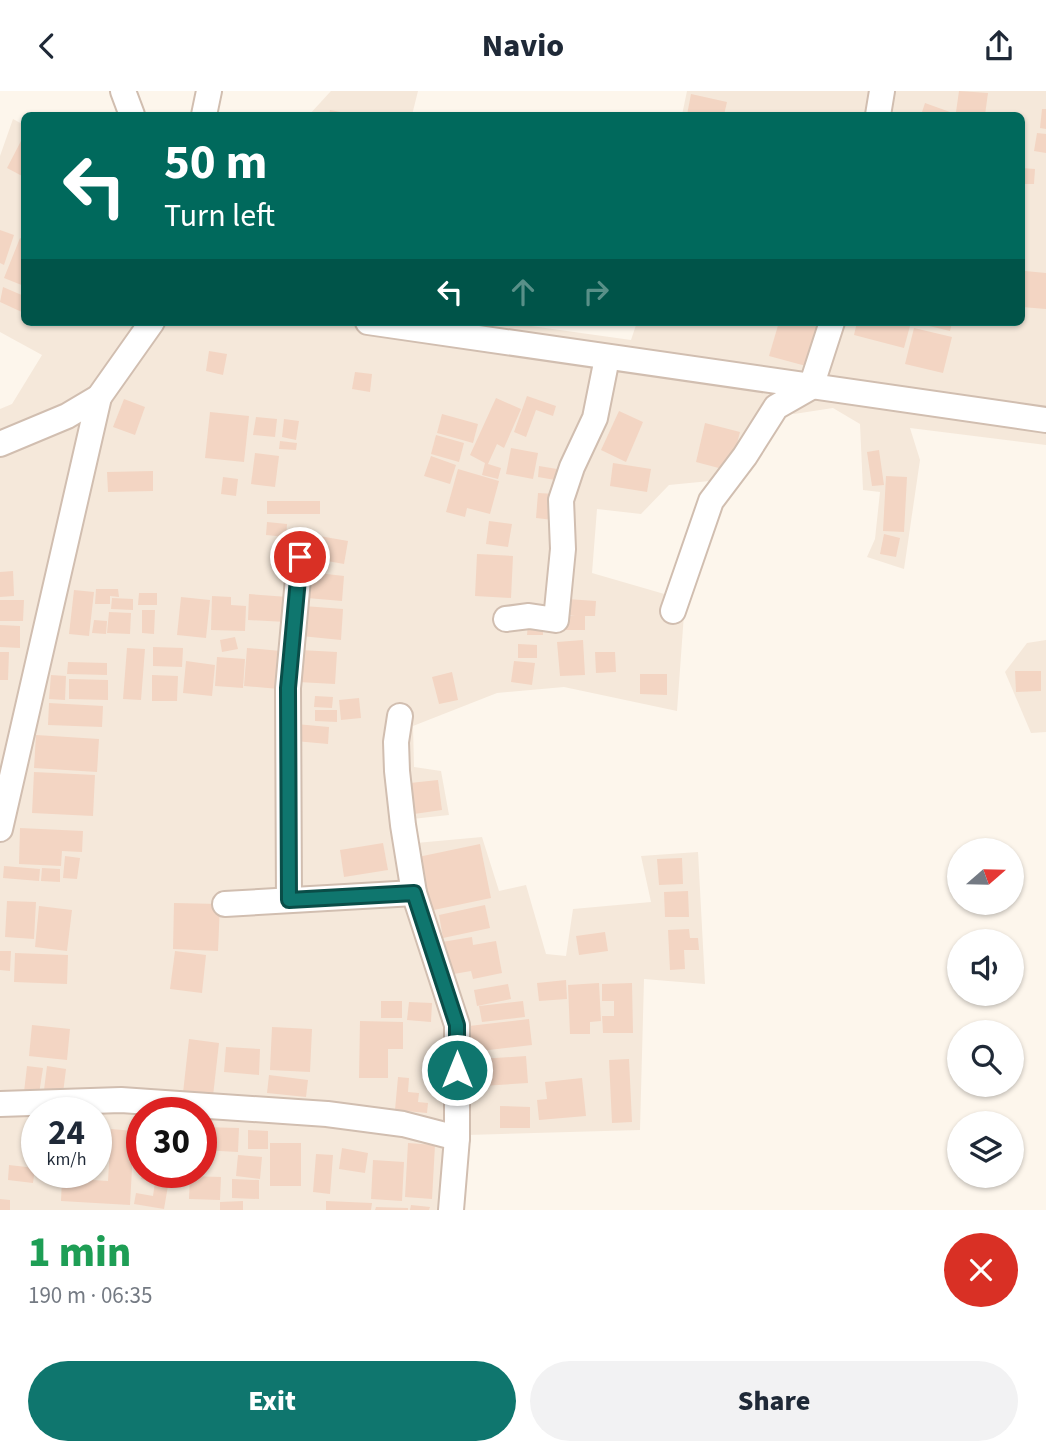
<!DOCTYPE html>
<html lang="en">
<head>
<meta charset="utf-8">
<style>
	:root { --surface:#fff; --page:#f2f2f3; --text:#1f2937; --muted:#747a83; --accent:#0f766e }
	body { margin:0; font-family:"Source Sans 3",sans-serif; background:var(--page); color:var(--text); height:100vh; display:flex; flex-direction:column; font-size:26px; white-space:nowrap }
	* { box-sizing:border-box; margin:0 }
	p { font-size:23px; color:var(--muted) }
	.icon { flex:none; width:38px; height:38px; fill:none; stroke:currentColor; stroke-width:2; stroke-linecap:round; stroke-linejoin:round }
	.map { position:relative; height:1119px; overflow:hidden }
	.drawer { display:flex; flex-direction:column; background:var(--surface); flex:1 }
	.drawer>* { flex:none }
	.guide { position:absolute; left:21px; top:21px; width:1004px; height:214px; border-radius:10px; box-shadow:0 2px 5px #0004; background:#00695c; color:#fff; overflow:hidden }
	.needle { width:46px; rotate:70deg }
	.controls { position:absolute; left:947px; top:747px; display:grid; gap:14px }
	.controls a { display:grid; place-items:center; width:77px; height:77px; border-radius:50%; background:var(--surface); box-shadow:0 2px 5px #0004; font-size:35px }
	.speed { position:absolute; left:21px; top:1006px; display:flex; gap:14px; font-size:35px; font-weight:700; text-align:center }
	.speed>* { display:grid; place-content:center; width:91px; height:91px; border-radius:50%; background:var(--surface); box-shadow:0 2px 5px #0004; line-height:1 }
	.speed small { font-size:18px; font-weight:400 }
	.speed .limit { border:10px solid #d22; background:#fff; color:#111 }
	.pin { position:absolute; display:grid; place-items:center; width:60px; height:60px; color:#fff; margin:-30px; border:4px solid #fff; border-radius:50%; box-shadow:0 2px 7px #0007 }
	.me { position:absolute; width:77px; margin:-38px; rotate:0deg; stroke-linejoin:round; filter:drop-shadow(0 0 5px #0008) }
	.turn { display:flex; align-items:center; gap:24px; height:147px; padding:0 28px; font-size:32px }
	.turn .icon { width:91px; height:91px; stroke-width:2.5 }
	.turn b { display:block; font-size:49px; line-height:60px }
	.lanes { display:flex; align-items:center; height:66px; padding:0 28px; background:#0003; justify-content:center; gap:35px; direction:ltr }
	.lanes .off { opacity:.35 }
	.round { display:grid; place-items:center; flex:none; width:74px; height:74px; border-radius:37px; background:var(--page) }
	.overview { display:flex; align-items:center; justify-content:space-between; height:119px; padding:0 28px }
	h1 { font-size:42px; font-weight:800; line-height:52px; color:#1e9e55 }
	.primary-button { display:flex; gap:14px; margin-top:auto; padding:14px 28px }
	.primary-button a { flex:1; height:80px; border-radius:42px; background:var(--accent); color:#fff; font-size:28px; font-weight:800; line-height:80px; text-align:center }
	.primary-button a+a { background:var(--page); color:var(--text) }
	header { display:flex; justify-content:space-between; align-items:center; height:91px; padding:0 28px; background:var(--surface); font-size:32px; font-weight:800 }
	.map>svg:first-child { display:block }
	.residential { fill:#f5e8da; fill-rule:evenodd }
	.building { fill:#f3d5c3 }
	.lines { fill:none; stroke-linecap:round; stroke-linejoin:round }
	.minor-casing { stroke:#d1beb0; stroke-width:28 }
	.minor { stroke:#fff; stroke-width:24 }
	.route-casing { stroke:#0a4d48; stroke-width:18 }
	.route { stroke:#0f766e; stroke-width:12 }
</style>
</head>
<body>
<header><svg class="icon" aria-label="back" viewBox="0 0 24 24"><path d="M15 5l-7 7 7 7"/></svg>Navio<svg class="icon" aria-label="share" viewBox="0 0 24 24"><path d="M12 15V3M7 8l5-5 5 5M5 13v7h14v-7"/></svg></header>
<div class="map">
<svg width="1046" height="1119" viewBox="0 0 1046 1119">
	<rect width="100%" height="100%" fill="#fdf6ec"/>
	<!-- residential -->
	<g class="residential">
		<polygon points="331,0 418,0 412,24 309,24"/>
		<path d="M687,0h359v354l-136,-17 10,32 -16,109 -37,-12 8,-18 5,-47 -17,-2 -3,-66 -27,-16 -39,6 -20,-9 -34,73 -71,7 -28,29 -44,-5 -5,64 93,27 -8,111 -113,-24 -67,6 -84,33 1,41 27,4 8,44 -37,4 4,24 66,-6 17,54 27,-6 20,69 20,2 7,-47 78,-7 -10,-46 57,-4 7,132 -61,-5 -4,151 -173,5 -5,75h-462v-801l12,-5 30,-49 -42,-23v-176l13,-37 11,6v197h479l128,18 6,-18h385v-207h-340zM37,1022h59v60h-59zM142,1022h59v60h-59z"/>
		<polygon points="1046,549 1046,641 1031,642 1005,581 1027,552"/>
	</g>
	<!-- building -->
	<g class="building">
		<polygon points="959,0 988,2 985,24 956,21"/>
		<polygon points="691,3 727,11 724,24 687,24"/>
		<polygon points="925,12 950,21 949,24 921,24"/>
		<polygon points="1042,18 1046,18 1046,38 1040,37"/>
		<polygon points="330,19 346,22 346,24 329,24"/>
		<polygon points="1037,42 1046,43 1046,62 1034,60"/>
		<polygon points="22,48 24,49 24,86 7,77"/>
		<polygon points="1022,77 1035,78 1034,93 1022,93"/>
		<polygon points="0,139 14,144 4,174 0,172"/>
		<polygon points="20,147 24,149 24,195 4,187"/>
		<polygon points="1025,180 1046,182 1046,218 1022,216"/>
		<polygon points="3,196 24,205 24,222 0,211"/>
		<polygon points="779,231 820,231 806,275 769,265"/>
		<polygon points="857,231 893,231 910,235 904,257 854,244"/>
		<polygon points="926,231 952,231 950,240 925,234"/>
		<polygon points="914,237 952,246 943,282 905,273"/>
		<polygon points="209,260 227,263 223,284 206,280"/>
		<polygon points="355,281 372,283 370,301 352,298"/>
		<polygon points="527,305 556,315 553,325 536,319 526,346 514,341"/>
		<polygon points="496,307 521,318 504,357 497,353 488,373 501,377 498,388 482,384 485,372 470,364"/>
		<polygon points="124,308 145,316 135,344 113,336"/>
		<polygon points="619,320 643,331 626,371 601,359"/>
		<polygon points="210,321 249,325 244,371 205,367"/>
		<polygon points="442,323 478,333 473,352 437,342"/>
		<polygon points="256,326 277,328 275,346 253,344"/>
		<polygon points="284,328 299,330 296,349 282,346"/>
		<polygon points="705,332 740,341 730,380 696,371"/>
		<polygon points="436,344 464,352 459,371 431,363"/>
		<polygon points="280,350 297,352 296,359 279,358"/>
		<polygon points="511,357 538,362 533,388 506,383"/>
		<polygon points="879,359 884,394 872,395 867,361"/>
		<polygon points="255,362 279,365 275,396 251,393"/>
		<polygon points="431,365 456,374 450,393 424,385"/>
		<polygon points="613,372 651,378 647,401 610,395"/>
		<polygon points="539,375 563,379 561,390 538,386"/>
		<polygon points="458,378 499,390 490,423 467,417 465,426 446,421"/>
		<polygon points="153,380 153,400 108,401 107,381"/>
		<polygon points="886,385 907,386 904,441 883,440"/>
		<polygon points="223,386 238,388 236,405 221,403"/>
		<polygon points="538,402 556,403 553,429 536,427"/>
		<rect x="267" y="410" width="53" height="13"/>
		<polygon points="489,430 512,433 508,456 486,453"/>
		<polygon points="267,431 287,433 286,446 266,444"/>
		<polygon points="308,443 348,450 344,473 305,466"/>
		<polygon points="884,443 900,447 896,466 880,463"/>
		<polygon points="477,463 513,465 511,507 475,505"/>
		<polygon points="13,480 14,505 0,506 0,481"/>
		<polygon points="309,481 344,485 342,510 307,507"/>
		<polygon points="96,498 118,498 119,506 110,505 110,513 95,513"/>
		<polygon points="74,499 94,501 89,545 69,543"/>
		<polygon points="139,502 157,502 157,514 138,514"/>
		<polygon points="249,503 288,506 286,531 248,529"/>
		<polygon points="212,505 231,506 231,514 246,515 245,540 211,539"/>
		<polygon points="181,506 210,509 206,547 177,544"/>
		<polygon points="112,507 133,508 133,519 111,518"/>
		<polygon points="567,508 596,510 595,525 585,525 585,539 564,539 564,525 575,525 566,524"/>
		<polygon points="0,509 24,509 23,530 0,530"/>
		<polygon points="304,515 343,518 341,549 301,545"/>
		<polygon points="142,519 155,519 154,543 142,542"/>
		<polygon points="109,521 131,522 130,543 107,542"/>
		<polygon points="94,529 107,530 106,543 92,542"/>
		<polygon points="528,532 543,532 543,544 527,544"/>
		<polygon points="0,534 20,535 20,557 0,556"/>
		<polygon points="235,546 238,558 222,561 220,549"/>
		<polygon points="583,549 585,584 560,585 557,551"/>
		<polygon points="518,553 537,554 537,567 518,567"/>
		<polygon points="153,556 183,557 182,576 153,575"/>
		<polygon points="127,557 145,558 141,609 123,608"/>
		<polygon points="247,557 281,560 279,598 244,595"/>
		<polygon points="300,559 337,561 335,593 298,591"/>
		<polygon points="0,561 9,561 8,589 0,589"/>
		<polygon points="595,561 615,561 616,581 596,582"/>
		<polygon points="217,566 245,568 243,597 215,595"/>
		<polygon points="186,570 215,574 212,605 183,602"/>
		<polygon points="514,570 535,572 532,594 511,591"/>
		<polygon points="68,571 107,572 107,584 67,583"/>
		<polygon points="1015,580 1041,580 1041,600 1016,601"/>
		<polygon points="452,581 458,609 439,613 432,586"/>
		<polygon points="640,583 667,583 667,604 640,603"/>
		<polygon points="51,584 66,585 65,609 49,608"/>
		<polygon points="152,584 178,585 177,610 152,610"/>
		<polygon points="69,588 108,589 108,609 69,608"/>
		<polygon points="315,605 333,606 332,617 314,616"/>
		<polygon points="359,607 361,627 341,629 339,609"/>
		<polygon points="49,612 103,615 102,636 48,634"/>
		<polygon points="315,619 337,619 337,631 315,630"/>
		<polygon points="296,633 329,636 328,653 295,650"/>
		<polygon points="36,644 99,648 97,681 34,677"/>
		<polygon points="34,681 95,684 93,725 32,722"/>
		<polygon points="438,689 442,719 414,723 410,692"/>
		<polygon points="20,737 83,740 82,761 62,760 61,775 19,773"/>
		<polygon points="383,752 388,779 344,786 340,759"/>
		<polygon points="480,753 491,807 429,820 418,766"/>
		<polygon points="65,765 80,767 77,788 63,787"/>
		<polygon points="682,767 683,793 659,794 657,768"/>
		<polygon points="4,775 40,778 39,790 3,787"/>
		<polygon points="42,777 60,778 60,791 41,790"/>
		<polygon points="688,800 689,826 665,826 664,801"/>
		<polygon points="7,810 36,811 34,848 5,846"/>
		<polygon points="174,812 220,813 218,860 173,858"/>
		<polygon points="485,814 490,837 443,847 439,824"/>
		<polygon points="39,815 72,819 67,860 35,856"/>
		<polygon points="689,838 690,847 698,847 699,859 684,859 685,878 670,879 668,839"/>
		<polygon points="605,841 608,860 579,864 576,845"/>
		<polygon points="472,846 473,854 496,850 502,882 473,888 471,880 448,884 442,851"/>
		<polygon points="0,860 11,860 10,880 0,879"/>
		<polygon points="175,860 206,864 202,902 170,898"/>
		<polygon points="15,862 68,864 67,893 14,891"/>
		<polygon points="566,889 567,908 539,910 537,892"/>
		<polygon points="599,892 601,930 590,931 590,943 570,943 568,894"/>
		<polygon points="632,892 633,942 603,942 602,925 614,925 614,910 602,910 602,893"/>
		<polygon points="508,893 511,908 477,915 474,899"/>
		<rect x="381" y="910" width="21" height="17"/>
		<polygon points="523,910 525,926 482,931 479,915"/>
		<polygon points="409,911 432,912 431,931 407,929"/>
		<polygon points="529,928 532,954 472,961 469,935"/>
		<polygon points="360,930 403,931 403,958 388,958 388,987 359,987"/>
		<polygon points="32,934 70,938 67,969 29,965"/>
		<polygon points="272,936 312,938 310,981 270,979"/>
		<polygon points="189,948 219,952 213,1005 183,1002"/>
		<polygon points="226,956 260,958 259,984 224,981"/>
		<polygon points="526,965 528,992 467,996 465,969"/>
		<polygon points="629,968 632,1031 612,1032 609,969"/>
		<polygon points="27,975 43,977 39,1003 24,1001"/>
		<polygon points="47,975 66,978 63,1002 44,999"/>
		<polygon points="269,984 308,989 306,1006 267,1002"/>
		<polygon points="398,986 409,987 408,1001 419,1002 418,1011 428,1012 427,1022 395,1019"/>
		<polygon points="582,987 586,1025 539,1029 537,1009 547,1008 545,991"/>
		<polygon points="500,1015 530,1016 530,1037 500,1037"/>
		<polygon points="27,1034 37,1035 37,1069 24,1068"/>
		<polygon points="201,1036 239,1037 238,1061 201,1059"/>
		<polygon points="111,1038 134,1040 130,1114 61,1110 62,1087 108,1090"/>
		<polygon points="248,1039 268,1040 268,1058 248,1058"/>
		<rect x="270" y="1052" width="31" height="43"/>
		<polygon points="408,1052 435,1054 432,1108 405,1106"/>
		<polygon points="342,1057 368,1062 365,1082 339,1078"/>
		<polygon points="316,1063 333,1064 330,1103 313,1101"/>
		<polygon points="238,1064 262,1066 260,1088 236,1085"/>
		<polygon points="373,1069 404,1071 402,1110 371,1108"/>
		<polygon points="9,1074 35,1077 33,1092 8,1089"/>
		<polygon points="142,1082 170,1083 164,1118 134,1113 136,1102 153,1105 155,1091 141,1088"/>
		<polygon points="190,1085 221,1086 220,1109 189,1108"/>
		<polygon points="232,1088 259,1089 259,1108 232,1107"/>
		<polygon points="0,1108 10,1109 10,1119 0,1119"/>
		<polygon points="243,1110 243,1119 220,1119 220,1111"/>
		<polygon points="326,1110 372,1112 371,1119 326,1119"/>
		<polygon points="411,1114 430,1116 429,1119 410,1119"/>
		<polygon points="376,1116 408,1117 408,1119 375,1119"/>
	</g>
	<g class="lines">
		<!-- minor casing -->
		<g class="minor-casing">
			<g id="minor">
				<polyline points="123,0 132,24"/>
				<polyline points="204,24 209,0"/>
				<polyline points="878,24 882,0"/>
				<polyline points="368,231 1046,329"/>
				<polyline points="0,353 67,325 99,306 152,231"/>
				<polyline points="673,520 711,410 745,365 776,316 811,296 832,231"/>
				<polyline points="506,528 529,525 556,529 563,458 561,409 572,376 595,327 607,267"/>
				<polyline points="400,625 396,651 397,680 403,734 414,802 457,934 457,1047"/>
				<polyline points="0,738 99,306"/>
				<polyline points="289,809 288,597 300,466"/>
				<polyline points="225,813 414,802"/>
				<polyline points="0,1013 121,1009 327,1023 403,1033 457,1047 451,1119"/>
			</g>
		</g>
		<!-- minor -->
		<use href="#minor" class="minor"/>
	</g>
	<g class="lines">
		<!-- route casing -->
		<g class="route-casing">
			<polyline id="route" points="300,466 288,597 289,809 414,802 457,934 457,979"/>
		</g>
		<!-- route -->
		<use href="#route" class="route"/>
	</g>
</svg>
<div class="controls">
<a><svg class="needle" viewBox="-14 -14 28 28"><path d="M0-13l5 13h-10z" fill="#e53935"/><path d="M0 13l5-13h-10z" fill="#747a83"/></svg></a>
<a><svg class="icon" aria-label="sound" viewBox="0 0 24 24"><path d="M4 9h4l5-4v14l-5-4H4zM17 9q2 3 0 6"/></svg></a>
<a><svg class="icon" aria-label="search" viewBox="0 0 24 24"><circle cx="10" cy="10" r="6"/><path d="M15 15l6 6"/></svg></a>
<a><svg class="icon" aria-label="layers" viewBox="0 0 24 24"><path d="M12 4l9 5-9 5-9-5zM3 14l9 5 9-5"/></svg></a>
</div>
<div class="speed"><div>24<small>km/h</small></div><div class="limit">30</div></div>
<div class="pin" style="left:300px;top:466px;background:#d93025"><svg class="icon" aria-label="arrive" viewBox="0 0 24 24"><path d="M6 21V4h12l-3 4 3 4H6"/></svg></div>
<svg class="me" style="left:457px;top:979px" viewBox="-20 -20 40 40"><circle r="17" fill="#0f766e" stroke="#fff" stroke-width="3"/><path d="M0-11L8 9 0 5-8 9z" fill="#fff"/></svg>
<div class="guide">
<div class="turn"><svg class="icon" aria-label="left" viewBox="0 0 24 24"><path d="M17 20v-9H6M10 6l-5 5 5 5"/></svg><div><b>50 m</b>Turn left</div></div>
<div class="lanes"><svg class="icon" aria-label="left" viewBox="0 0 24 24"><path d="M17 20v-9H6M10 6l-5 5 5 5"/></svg><svg class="icon off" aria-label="ahead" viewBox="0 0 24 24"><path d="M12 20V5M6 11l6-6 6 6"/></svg><svg class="icon off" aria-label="right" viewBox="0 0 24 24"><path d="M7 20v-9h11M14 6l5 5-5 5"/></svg></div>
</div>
</div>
<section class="drawer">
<div class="overview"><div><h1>1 min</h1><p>190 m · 06:35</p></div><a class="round" style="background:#d93025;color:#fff"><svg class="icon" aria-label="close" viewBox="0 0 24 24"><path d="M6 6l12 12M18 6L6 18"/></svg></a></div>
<div class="primary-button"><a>Exit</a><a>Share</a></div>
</section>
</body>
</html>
